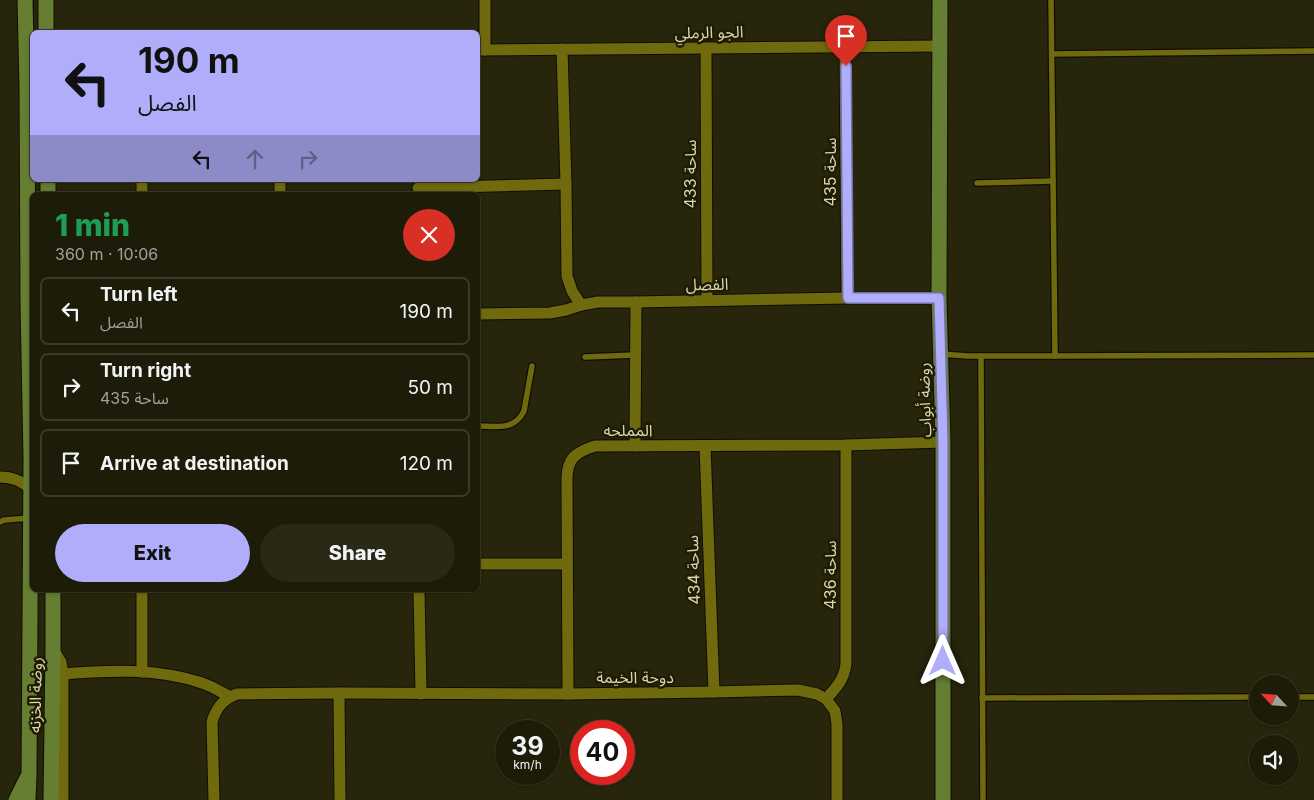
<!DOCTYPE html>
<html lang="en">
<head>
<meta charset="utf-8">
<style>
	:root { --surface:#1d1c08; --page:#2a2916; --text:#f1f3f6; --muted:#a0a19c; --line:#3b3a29; --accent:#b0aefa }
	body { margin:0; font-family:Inter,"Noto Sans Arabic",sans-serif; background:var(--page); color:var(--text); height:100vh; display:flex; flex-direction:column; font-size:19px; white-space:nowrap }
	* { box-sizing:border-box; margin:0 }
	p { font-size:16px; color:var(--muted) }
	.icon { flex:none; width:28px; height:28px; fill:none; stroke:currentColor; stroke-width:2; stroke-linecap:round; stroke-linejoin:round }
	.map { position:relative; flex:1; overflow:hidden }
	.details { position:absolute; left:30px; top:192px; width:450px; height:400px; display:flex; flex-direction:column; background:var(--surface); border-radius:8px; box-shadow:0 1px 4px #0004,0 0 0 1px var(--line) }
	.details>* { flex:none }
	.hud { position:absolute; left:30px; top:30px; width:450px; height:152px; border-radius:8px; box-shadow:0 1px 4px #0004,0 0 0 1px var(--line); background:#b0aefa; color:#111; overflow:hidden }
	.needle { width:32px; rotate:296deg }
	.controls { position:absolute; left:1249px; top:675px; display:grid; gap:10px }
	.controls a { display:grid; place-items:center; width:50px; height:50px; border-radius:50%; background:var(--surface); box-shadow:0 1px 4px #0004,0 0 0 1px var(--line); font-size:25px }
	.speed { position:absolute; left:495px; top:720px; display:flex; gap:10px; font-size:25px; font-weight:700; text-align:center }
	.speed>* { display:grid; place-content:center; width:65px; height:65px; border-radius:50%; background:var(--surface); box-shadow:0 1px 4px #0004,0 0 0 1px var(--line); line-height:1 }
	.speed small { font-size:12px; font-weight:400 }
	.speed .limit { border:8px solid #d22; background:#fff; color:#111 }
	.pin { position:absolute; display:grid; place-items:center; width:42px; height:42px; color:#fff; margin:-51px -21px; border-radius:50% 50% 50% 0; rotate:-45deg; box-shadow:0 0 5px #0007 }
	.pin .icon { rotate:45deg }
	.me { position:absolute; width:55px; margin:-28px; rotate:0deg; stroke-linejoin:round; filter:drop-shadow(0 0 4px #0008) }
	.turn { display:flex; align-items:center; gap:18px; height:105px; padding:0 25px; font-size:22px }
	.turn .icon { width:65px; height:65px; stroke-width:2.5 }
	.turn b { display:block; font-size:35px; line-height:42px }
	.lanes { display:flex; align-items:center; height:48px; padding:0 25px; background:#0003; justify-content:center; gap:25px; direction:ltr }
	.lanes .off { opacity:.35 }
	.round { display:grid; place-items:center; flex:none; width:52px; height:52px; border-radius:26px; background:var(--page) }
	.summary { display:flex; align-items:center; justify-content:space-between; height:85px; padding:0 25px }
	h1 { font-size:30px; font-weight:800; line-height:38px; color:#1e9e55 }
	.action { display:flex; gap:10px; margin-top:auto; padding:10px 25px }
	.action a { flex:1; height:58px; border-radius:30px; background:var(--accent); color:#111; font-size:20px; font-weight:800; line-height:58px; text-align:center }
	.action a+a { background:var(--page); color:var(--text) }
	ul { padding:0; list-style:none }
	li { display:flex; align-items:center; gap:15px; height:68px; margin:0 10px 8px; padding:0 15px; border:2px solid var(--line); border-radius:8px }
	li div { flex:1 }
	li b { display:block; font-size:19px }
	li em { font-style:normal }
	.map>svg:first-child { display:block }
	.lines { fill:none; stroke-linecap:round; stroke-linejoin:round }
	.lane-casing { stroke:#100e00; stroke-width:8 }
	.street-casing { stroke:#100e00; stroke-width:13 }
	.secondary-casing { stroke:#100e00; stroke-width:17 }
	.lane { stroke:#706a0e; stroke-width:5.5 }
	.street { stroke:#706a0e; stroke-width:11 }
	.secondary { stroke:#657e32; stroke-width:15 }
	.route-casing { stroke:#7271a2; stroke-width:12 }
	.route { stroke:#b0aefa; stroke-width:9 }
	.labels { text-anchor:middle; stroke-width:5; stroke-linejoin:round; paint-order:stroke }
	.street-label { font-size:16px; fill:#d9d6af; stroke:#1e1c03 }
</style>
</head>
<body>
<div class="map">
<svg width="1314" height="800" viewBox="0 0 1314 800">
	<rect width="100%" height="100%" fill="#27250b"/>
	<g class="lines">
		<!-- lane casing -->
		<g class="lane-casing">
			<g id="lane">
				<polyline points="1051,0 1055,356"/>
				<polyline points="1052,54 1314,51"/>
				<polyline points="977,183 1053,181"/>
				<polyline points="941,354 968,356 1055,356 1314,355"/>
				<polyline points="981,356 983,800"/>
				<polyline points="585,357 635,355"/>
				<path d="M478,426c19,0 36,5 46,-15l8,-45"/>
				<polyline points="0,522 4,520 30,518"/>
				<polyline points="1290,697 1314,697"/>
				<polyline points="982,698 1258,697"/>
			</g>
		</g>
		<!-- street casing -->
		<g class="street-casing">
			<g id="street">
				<polyline points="485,0 485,50"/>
				<polyline points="845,47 847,298"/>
				<polyline points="706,48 707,300"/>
				<polyline points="562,49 566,184 567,276 572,291 581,305"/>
				<polyline points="478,50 941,46"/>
				<polyline points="142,180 142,195"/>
				<polyline points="418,188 566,184"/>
				<polyline points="280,195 280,180"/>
				<polyline points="478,314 550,313 566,310 581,305 598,302 636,302 847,298 939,298"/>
				<polyline points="635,446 636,302"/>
				<polyline points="705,446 714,692"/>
				<path d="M0,477c13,0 21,4 31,12"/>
				<polyline points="478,564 567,564"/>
				<polyline points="419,590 421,694"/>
				<polyline points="53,649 61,662 63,674 63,800"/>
				<polyline points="142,672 142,590"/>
				<path d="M63,674c45,-4 95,-6 139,9 10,3 19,9 28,14"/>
				<polyline points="339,693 340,800"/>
				<path d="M568,694l-1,-215c0,-21 9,-27 28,-33l251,-1 97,-3"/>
				<path d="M826,699c10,-11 18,-19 20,-35v-219"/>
				<path d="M214,800l-2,-78c4,-14 11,-23 25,-28l102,-1 229,1 146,-2 84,-2 19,4 9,5 9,12 2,13v76"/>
			</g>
		</g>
		<!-- secondary casing -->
		<g class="secondary-casing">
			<g id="secondary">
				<polyline points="25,0 27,87 28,304 31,459 29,775 28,800"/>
				<polyline points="46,0 46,32"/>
				<polyline points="940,0 939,298 943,442 943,800"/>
				<polyline points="48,180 48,195"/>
				<polyline points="16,800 27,778"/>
				<polyline points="51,800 53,649 53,590"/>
			</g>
		</g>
		<!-- lane -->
		<use href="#lane" class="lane"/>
		<!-- street -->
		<use href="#street" class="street"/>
		<!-- secondary -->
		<use href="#secondary" class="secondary"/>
	</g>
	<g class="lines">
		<!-- route casing -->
		<g class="route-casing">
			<polyline id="route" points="846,66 848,298 939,298 943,442 943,661"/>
		</g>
		<!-- route -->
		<use href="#route" class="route"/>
	</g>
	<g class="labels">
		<!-- street labels -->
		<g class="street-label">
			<text transform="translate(709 32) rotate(-1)" y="6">الجو الرملي</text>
			<text transform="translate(830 172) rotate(-90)" y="6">ساحة 435</text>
			<text transform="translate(690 174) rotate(-90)" y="6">ساحة 433</text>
			<text transform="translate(707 284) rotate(-1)" y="6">الفصل</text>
			<text transform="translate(924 400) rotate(-92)" y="6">روضة أبواب</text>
			<text x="628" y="436">المملحه</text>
			<text transform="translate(693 570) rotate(-92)" y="6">ساحة 434</text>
			<text transform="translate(830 575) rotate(-90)" y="6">ساحة 436</text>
			<text x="635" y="683">دوحة الخيمة</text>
			<text transform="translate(35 695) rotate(-89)" y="6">روضة الخزنه</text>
		</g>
	</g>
</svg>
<div class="controls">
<a><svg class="needle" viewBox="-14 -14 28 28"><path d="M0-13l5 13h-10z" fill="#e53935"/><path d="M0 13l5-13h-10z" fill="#a0a19c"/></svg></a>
<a><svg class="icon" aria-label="sound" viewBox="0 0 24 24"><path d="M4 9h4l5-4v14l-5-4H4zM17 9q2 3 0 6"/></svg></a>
</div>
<div class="speed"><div>39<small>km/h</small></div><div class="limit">40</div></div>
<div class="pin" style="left:846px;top:66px;background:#d93025"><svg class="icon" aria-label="arrive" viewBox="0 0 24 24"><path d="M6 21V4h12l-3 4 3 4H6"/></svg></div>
<svg class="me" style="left:943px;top:661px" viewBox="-20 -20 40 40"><path d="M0-17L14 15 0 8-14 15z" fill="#b0aefa" stroke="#fff" stroke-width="4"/></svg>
<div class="hud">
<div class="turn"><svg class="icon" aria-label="left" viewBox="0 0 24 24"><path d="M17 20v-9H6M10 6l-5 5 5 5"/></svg><div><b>190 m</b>الفصل</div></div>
<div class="lanes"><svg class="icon" aria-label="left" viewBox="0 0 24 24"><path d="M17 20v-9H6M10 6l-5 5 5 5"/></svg><svg class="icon off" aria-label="ahead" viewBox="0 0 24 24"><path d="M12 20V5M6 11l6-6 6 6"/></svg><svg class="icon off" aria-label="right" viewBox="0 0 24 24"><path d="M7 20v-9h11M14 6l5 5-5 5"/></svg></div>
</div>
<section class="details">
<div class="summary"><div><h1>1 min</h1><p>360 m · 10:06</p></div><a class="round" style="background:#d93025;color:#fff"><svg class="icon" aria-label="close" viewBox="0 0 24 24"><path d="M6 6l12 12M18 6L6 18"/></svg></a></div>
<ul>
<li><svg class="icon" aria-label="left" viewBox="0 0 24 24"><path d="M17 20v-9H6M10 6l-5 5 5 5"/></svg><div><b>Turn left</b><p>الفصل</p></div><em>190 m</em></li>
<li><svg class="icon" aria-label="right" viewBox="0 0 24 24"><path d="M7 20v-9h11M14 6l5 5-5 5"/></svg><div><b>Turn right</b><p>ساحة 435</p></div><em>50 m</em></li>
<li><svg class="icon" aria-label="arrive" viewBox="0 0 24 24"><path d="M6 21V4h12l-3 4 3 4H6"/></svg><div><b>Arrive at destination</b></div><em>120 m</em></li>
</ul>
<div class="action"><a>Exit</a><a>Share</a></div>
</section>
</div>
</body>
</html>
